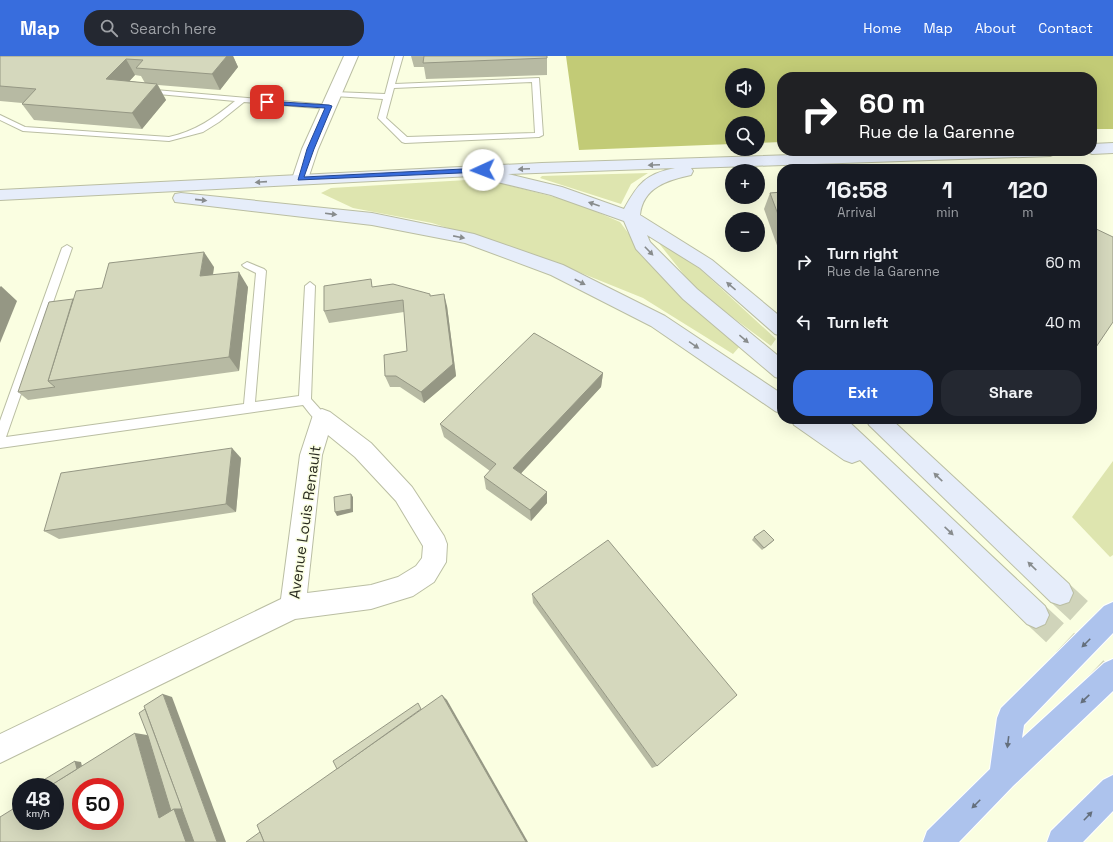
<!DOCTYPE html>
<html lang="en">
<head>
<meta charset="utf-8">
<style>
	:root { --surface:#171b24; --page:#242831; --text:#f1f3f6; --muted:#9ea1a6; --accent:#386ddd }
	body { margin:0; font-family:"Space Grotesk",sans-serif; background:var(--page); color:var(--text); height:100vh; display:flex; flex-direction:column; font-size:15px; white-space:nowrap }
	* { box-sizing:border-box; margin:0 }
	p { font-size:13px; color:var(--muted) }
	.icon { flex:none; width:22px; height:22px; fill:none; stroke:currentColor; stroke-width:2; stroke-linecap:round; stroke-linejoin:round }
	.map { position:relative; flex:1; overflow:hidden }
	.drawer { position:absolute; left:777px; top:108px; width:320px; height:260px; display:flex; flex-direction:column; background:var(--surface); border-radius:16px; box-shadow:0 4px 16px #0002 }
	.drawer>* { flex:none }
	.banner { position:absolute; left:777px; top:16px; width:320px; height:84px; border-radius:16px; box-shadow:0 4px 16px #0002; background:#202124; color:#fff; overflow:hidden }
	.tools { position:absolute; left:725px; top:12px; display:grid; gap:8px }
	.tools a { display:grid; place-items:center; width:40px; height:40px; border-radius:50%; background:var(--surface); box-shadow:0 4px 16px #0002; font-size:20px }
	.speed { position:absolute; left:12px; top:722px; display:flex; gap:8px; font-size:20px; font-weight:700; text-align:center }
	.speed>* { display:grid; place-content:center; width:52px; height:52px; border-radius:50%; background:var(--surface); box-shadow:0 4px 16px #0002; line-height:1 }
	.speed small { font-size:10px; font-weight:400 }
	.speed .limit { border:6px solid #d22; background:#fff; color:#111 }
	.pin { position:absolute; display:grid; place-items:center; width:34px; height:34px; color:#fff; margin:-17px; border-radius:8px; box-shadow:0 2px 6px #0006 }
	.me { position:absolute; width:44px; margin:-22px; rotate:268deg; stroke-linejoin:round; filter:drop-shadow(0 0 3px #0008) }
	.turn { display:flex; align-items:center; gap:14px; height:84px; padding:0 16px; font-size:18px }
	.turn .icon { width:52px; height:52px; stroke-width:2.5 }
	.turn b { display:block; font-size:28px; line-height:34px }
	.eta { display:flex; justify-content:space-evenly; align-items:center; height:68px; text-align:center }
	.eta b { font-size:24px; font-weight:700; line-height:28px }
	.cta { display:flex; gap:8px; margin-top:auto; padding:8px 16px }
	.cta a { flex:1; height:46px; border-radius:16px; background:var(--accent); color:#fff; font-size:16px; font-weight:700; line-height:46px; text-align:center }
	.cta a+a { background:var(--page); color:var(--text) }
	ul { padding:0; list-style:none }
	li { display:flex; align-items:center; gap:12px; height:60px; padding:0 16px }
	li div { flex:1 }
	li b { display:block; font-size:15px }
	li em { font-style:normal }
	header { display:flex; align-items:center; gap:24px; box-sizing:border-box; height:56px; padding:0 20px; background:var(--accent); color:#fff }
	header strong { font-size:19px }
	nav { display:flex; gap:22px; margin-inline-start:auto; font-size:14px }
	.search { width:280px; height:36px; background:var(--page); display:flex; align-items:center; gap:10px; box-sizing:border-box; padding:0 14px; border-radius:16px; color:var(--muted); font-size:15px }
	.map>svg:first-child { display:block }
	.green { fill:#dee5af }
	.forest { fill:#c2cb76; fill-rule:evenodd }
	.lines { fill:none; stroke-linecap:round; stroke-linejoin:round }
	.secondary-tunnel { stroke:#d0d4ba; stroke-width:26; stroke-dasharray:26 14; stroke-linecap:butt }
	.lane-casing { stroke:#babea3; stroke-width:2 }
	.street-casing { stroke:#babea3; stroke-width:2 }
	.secondary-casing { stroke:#babea3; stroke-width:2 }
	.highway-casing { stroke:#fff; stroke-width:2 }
	.lane { fill:#fff; fill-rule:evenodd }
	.street { fill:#fff; fill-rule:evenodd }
	.secondary { fill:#e6edfa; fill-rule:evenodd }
	.highway { fill:#adc3ed; fill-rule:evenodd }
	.wall { fill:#b7baa3; fill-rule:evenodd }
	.shaded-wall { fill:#959784 }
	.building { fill:#d5d8bd; stroke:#959784; fill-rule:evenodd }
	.oneway { fill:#888c8d }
	.oneway2 { fill:#646f7c }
	.route { fill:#386ddd; stroke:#244790 }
	.labels { text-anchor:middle; stroke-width:3; stroke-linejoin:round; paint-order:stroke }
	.street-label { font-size:15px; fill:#292b20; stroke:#fafee1 }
</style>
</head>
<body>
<header>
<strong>Map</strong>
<div class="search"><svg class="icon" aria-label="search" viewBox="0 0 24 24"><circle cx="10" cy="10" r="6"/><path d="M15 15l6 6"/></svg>Search here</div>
<nav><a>Home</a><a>Map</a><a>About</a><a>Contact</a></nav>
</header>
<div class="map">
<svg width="1113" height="786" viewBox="0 0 1113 786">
	<rect width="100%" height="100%" fill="#fafee1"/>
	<!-- green -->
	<g class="green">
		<polygon points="648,117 631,128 621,148 540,122 542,120"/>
		<polygon points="484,123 574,146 620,166 657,216 741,289 733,298 643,242 544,202 432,167 353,152 321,137 331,132"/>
		<polygon points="654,181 687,201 776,283 771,290 696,234"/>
		<polygon points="1113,405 1113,499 1110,501 1072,461"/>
	</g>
	<!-- forest -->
	<path class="forest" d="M566,0h547v73h-21v-52h-310v65l-24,1v-20h-26v21l-153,6zM732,19h26v26h-26z"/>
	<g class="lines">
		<!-- secondary-tunnel -->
		<g class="secondary-tunnel">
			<polyline points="1060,537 1113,586"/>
			<polyline points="1036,559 1113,631"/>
		</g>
		<!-- lane casing -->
		<g class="lane-casing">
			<g id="lane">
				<path d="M395,0h8l-8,28 144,-6 4,57 -4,2 -134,6 -3,-1 -24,-24 5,-19 -49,-3 -4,-2 4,-2 51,2zM532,26l3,51 -128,4 -21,-19 8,-30z"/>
				<path d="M144,33l185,16 4,2 -4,2 -85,-7 -25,20 -16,10 -34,9 -146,-10 -23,-11v-5l25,12 144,10c27,-6 45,-19 66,-36l-88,-8 -4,-2z"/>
				<path d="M67,189l5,3 -66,189 238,-33 12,-131 -12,-6 -2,-2 5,-3 17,7 2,2 -11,131 44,-6 6,-110 5,-4 5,4 -4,113 17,19 -2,3c-10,4 -17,-9 -23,-16l-303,43v-27l62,-173z"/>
			</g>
		</g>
		<!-- street casing -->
		<g class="street-casing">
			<g id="street">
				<polygon points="344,0 358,0 318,93 308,123 306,127 300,128 294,127 292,123 302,93"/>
				<path d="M322,353l8,3 41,31 41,44 32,49 3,8 -1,18 -12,20 -21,14 -42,13 -76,10 -295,144v-29l281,-135 19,-144 14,-43zM328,379l27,22 41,44 27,45 -1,12 -6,8 -18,11 -27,8 -64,8 15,-138z"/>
			</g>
		</g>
		<!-- secondary casing -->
		<g class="secondary-casing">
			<g id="secondary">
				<polygon points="1113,87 1113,97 1092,98 1086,95 1092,95 1092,88"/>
				<path d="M919,95h139l-3,3 -5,2 -359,12 2,3 -2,4c-23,5 -48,12 -51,40l72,45 70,58v18l-7,-2 -75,-66 -53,-33 3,7 47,47 85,70v20l-7,-2 -92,-78 -47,-50 -12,-28 -73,-26 -58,-14 -2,-4 1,-2 -492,25v-10l542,-27zM675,112c-30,6 -37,16 -51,41l-62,-22 -54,-13z"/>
				<polygon points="181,137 372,157 474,178 563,209 665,260 782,338 782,358 775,355 651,270 551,219 465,187 372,169 175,146 173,142 175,138"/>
				<polygon points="791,363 819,363 823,365 821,363 846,363 1045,550 1049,559 1045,568 1036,572 1027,568 860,404 852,407 844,404 794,369"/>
				<polygon points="866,363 891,363 1069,528 1073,537 1069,546 1060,549 1051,546 869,369"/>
			</g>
		</g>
		<!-- highway casing -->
		<g class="highway-casing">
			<g id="highway">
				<polygon points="1113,546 1113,577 1024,669 1022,682 1104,607 1113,603 1113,635 1013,730 959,786 923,786 927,775 990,713 997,662 1001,652 1104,550"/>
				<polygon points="1113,719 1113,755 1083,786 1047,786 1051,775 1103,724"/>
			</g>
		</g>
		<!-- lane -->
		<use href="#lane" class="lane"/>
		<!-- street -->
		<use href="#street" class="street"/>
		<!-- secondary -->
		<use href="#secondary" class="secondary"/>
		<!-- highway -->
		<use href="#highway" class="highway"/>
	</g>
	<!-- wall -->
	<g class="wall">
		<path d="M0,0h233l5,11 -18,23 -62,-5 8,15 -24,29 -108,-9 -12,-16v-1l-22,-2zM135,19l6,1 4,7 -16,-2z"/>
		<polygon points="411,0 547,0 547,19 426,23 424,11 414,11"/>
		<polygon points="782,136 782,195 779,195 764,153 770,137"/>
		<polygon points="214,211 213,219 248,231 239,315 28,344 18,336 73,243 102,232"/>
		<polygon points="373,231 430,238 430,240 447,250 456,320 424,347 400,331 390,331 385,320 407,295 404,256 329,267 324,255"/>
		<polygon points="603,317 601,331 521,417 547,447 531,465 486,433 484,421 490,415 444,381 440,368"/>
		<polygon points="241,402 236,456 59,483 44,475"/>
		<polygon points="754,481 774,484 771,487 762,494 752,484"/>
		<polygon points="532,538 657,710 652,712 533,547"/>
	</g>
	<!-- shaded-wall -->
	<g class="shaded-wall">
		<polygon points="227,0 233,0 238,11 220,34 212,18"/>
		<polygon points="126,3 135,19 116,40 106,23"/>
		<polygon points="157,28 166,44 142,73 132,57"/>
		<polygon points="204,196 214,211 210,235 200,220"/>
		<polygon points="239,216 248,231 239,315 229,301"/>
		<polygon points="1,230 17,245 0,287 0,231"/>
		<polygon points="444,238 447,250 456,320 424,347 421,336"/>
		<polygon points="603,317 601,331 515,424 513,412"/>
		<polygon points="232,392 241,402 236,456 226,448"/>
		<polygon points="547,436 547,447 531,465 530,454"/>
		<polygon points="351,438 353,441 353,456 337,460 335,456"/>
		<polygon points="163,638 172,641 226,786 217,786"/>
		<polygon points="442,639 447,644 528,786 526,786"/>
		<polygon points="135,677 153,680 204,786 186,786 159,762"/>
		<polygon points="75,705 81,706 85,723 55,742"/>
	</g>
	<!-- building -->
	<g class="building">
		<polygon points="0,0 227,0 212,18 136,12 143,4 126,3 106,23 157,28 132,57 22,48 36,33 0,30"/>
		<polygon points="424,0 547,0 547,2 423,7"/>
		<polygon points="782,136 782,169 770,137"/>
		<polygon points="1092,171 1113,181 1113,266 1092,297"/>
		<polygon points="204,196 200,220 239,216 229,301 48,325 76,235 102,232 109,207"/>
		<polygon points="371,223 372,231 393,228 430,238 430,240 444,238 453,308 421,336 396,320 385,320 384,299 407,295 403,244 324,255 324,230"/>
		<polygon points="73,243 48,325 55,331 18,336 49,246"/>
		<polygon points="534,277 603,317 513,412 547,436 530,454 484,421 496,408 440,368"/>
		<polygon points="232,392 226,448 44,475 61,417"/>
		<polygon points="351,438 351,453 335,456 334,441"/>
		<polygon points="764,474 774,484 764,492 754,481"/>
		<polygon points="608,484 737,639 657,710 532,538"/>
		<polygon points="163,638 217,786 194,786 144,650"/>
		<polygon points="442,639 526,786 264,786 257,769"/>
		<polygon points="418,647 421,653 337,713 333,705"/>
		<polygon points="145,653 182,753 174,753 171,755 148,680 139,657"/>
		<path d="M135,677l24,85 15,-9 12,33h-186v-25l21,-13v17h34v-34h-7zM81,731h34v34h-34z"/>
		<polygon points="75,705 77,713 48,731 32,731"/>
		<polygon points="260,776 264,786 246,786"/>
	</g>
	<!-- one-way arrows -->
	<defs><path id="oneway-solid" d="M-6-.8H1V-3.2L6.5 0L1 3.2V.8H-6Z"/></defs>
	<g class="oneway">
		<use href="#oneway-solid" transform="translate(654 109) rotate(178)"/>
		<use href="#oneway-solid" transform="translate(524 113) rotate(178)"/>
		<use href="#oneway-solid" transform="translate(261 126) rotate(176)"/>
		<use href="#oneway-solid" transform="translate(201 144) rotate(6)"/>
		<use href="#oneway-solid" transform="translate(594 148) rotate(-161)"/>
		<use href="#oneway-solid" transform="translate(331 158) rotate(7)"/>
		<use href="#oneway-solid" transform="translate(459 181) rotate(11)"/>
		<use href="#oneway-solid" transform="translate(649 195) rotate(46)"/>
		<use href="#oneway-solid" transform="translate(580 226) rotate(27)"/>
		<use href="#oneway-solid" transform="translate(731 230) rotate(-140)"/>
		<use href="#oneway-solid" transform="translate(744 283) rotate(40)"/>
		<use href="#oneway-solid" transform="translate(694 289) rotate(34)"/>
		<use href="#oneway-solid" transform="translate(938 421) rotate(-136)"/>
		<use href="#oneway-solid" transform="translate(949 475) rotate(43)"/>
		<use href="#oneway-solid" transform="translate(1032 510) rotate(-136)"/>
	</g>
	<g class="oneway2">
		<use href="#oneway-solid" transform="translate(1086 587) rotate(135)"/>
		<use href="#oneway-solid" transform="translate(1085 643) rotate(136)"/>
		<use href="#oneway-solid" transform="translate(1008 686) rotate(97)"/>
		<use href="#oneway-solid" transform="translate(976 748) rotate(135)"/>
		<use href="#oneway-solid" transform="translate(1088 760) rotate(-46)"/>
	</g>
	<!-- route -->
	<polygon class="route" points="267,45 329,49 332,50 314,93 304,121 483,112 486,114 483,116 298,124 307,93 325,52 265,48 264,46"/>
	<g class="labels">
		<!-- street labels -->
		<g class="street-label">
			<text transform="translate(305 466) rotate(-82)" y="5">Avenue Louis Renault</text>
		</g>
	</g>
</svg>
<div class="tools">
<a><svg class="icon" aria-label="sound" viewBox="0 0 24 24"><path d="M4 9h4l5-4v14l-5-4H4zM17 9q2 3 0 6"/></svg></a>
<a><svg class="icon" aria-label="search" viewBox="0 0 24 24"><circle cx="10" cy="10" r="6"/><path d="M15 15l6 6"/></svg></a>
<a>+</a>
<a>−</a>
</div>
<div class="speed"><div>48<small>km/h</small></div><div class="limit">50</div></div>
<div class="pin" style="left:267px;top:46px;background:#d93025"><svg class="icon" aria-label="arrive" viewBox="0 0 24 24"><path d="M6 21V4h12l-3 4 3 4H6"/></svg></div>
<svg class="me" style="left:483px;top:114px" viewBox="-20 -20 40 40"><circle r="19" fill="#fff"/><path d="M0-13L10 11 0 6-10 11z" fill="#386ddd"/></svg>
<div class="banner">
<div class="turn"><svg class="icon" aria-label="right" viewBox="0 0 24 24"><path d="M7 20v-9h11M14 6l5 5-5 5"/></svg><div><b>60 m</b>Rue de la Garenne</div></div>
</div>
<section class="drawer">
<div class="eta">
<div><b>16:58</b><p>Arrival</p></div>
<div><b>1</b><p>min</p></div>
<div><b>120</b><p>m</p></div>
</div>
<ul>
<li><svg class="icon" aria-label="right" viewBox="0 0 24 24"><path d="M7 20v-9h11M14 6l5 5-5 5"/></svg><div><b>Turn right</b><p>Rue de la Garenne</p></div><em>60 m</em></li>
<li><svg class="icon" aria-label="left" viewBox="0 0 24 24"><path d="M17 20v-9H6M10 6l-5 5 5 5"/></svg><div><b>Turn left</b></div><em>40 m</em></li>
</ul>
<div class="cta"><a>Exit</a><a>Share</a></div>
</section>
</div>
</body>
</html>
